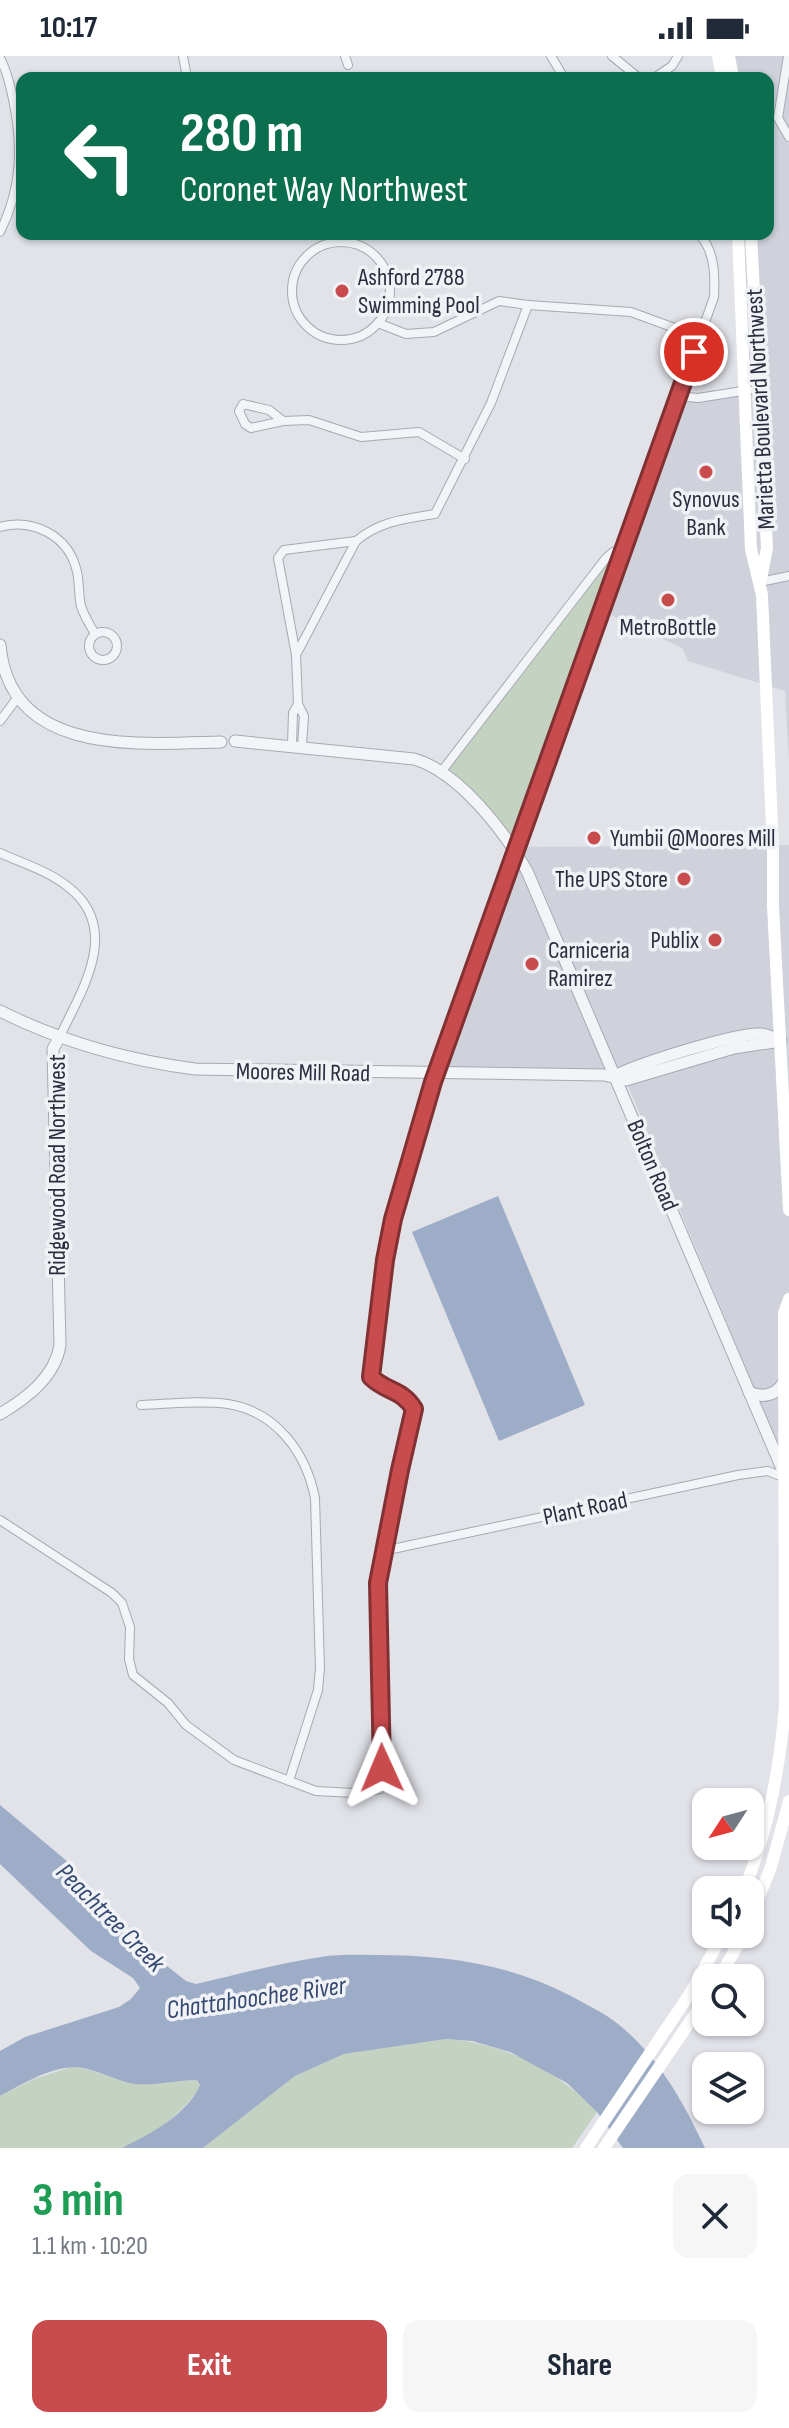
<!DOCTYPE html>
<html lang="en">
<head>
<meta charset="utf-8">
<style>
	:root { --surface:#fff; --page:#f6f6f7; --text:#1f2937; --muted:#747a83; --accent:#c84b4e }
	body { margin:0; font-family:"Sofia Sans Condensed",sans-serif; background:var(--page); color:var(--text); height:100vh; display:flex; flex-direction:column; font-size:30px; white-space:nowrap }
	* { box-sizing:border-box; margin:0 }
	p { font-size:26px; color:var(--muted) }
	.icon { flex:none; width:44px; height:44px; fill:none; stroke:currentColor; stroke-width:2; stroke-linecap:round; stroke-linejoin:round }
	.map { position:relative; height:2092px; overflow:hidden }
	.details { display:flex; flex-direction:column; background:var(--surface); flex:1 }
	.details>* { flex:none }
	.top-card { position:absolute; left:16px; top:16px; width:758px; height:168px; border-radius:16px; box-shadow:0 2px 6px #0004; background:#0b6e4f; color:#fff; overflow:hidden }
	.needle { width:52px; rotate:234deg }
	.fabs { position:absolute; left:692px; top:1732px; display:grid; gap:16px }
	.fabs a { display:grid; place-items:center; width:72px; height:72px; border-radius:16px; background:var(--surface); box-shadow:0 2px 6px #0004; font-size:40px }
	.pin { position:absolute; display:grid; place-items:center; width:68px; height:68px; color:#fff; margin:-34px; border:4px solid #fff; border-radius:50%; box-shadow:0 2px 8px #0007 }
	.me { position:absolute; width:88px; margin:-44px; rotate:359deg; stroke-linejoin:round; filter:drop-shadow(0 0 6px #0008) }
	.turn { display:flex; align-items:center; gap:28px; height:168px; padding:0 32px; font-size:36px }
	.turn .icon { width:104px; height:104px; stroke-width:2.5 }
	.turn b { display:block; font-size:56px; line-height:68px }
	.round { display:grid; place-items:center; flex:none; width:84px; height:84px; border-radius:16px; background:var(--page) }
	.headline { display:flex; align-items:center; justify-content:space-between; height:136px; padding:0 32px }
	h1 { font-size:48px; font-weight:700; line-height:60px; color:#1e9e55 }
	.cta { display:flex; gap:16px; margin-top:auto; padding:16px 32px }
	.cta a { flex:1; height:92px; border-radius:16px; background:var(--accent); color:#fff; font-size:32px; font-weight:700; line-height:92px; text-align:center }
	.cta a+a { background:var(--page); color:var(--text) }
	.status { display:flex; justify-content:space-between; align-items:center; height:56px; padding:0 40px; background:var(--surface); direction:ltr }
	.status svg { height:22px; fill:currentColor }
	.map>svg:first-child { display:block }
	.built { fill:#cfd2db }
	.green { fill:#c4d2c2 }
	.water { fill:#9dacc7 }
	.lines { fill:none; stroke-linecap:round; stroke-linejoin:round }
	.minor-casing { stroke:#a6a9b3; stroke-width:10 }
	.tertiary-casing { stroke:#a6a9b3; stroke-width:13 }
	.minor { stroke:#f3f4f7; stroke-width:8 }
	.tertiary { stroke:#f3f4f7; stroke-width:11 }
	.secondary { stroke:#fff; stroke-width:12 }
	.route-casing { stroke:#823133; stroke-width:20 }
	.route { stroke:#c84b4e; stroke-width:14 }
	.poi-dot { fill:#c84b4e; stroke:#f0f2f6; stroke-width:3 }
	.labels { text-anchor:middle; stroke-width:7; stroke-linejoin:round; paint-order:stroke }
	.poi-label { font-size:24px; fill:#2a2f40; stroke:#f0f2f6; text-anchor:start }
	.street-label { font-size:24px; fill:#2a2f40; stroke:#f0f2f6 }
	.water-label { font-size:26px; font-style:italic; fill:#364972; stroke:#f0f2f6 }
</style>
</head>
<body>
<div class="status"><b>10:17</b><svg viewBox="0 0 49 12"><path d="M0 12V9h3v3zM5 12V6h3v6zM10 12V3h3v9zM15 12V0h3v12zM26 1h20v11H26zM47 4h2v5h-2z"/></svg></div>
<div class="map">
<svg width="789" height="2092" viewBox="0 0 789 2092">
	<rect width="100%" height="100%" fill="#e1e3e9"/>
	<!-- built -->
	<g class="built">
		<polygon points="715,0 789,0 789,705 785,635 688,605 682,592 607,557 677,343 751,336 734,178 768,178 768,22 717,22"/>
		<polygon points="789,789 789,1397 778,1389 621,1013 429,1011 507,796 519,791"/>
	</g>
	<!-- green -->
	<g class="green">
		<polygon points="617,493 515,794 441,716"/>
		<path d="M446,1983c58,4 111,31 151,73l-25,36h-369l92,-72 49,-22z"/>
		<path d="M71,2011c22,1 41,13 62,16 22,4 43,-3 64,-3l3,5c-9,22 -57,60 -81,63 -39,0 -80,0 -119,0v-52l34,-17z"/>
	</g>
	<!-- water -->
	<g class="water">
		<polygon points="498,1140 585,1349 499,1385 412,1176"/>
		<path d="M0,1749l68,57 47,63 71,56 10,3c41,-9 83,-21 125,-27 18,-3 37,-2 55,-2 69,0 134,9 195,41 16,9 32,16 47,28 40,32 66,79 87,124h-82l-26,-36 -30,-29 -57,-31 -38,-11 -26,-2 -102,15 -49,22 -92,72h-81c28,-14 65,-33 78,-63l-3,-5c-21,0 -40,6 -62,4 -17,-3 -32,-11 -48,-15 -28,-8 -62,14 -87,27v-45l25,-14 94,-30 12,-8 9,-11 -7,-10 -42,-27 -91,-87z"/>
	</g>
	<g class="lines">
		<!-- minor casing -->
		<g class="minor-casing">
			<g id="minor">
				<polyline points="183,0 187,22"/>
				<polyline points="345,0 348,9"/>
				<polyline points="551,0 564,22"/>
				<polyline points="612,0 639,22"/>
				<polyline points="788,0 778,62 789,81"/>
				<path d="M0,2c7,13 10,26 13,41 10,47 9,89 -13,133"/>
				<polyline points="654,22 672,10 678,0"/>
				<circle cx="341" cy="235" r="49"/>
				<polyline points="378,267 406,278 434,276 499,245 528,249 631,256 699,281"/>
				<polyline points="679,340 698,342 749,334"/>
				<polygon points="243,348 269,354 283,365 251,372 245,368 239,355"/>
				<polyline points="283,365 309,364 361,381 419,376 465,403"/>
				<path d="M0,471c32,-9 67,8 76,41 4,12 2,25 5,38 3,10 9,19 14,28"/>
				<polyline points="760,526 789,520"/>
				<circle cx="103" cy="590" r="14"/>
				<polyline points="296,599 278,502 284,494 356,485"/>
				<polyline points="298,648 304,660 302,690"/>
				<polyline points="0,665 18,641"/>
				<path d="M292,689l1,-32 5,-9 -2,-49 60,-114c24,-20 48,-22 79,-27l56,-111 37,-98"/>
				<polyline points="441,716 606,502 613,496 624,492"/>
				<path d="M0,797c22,10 48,18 67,33 56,42 15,104 -8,152"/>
				<path d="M141,1349c28,-1 59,-5 87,-1 49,8 78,49 87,94l5,170 -2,22 -29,91"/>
				<path d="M0,1464l112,73 10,10 8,24 -1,32 4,16 35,28 18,22 48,35 82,31 38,2 26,-4 2,-21 -4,-185 36,-174c-12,-20 -28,-17 -43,-32l14,-117 8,-41 40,-137 281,-785c1,-22 1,-46 -15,-63"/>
				<polyline points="383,1495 738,1419 768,1415 785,1422"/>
			</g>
		</g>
		<!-- tertiary casing -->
		<g class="tertiary-casing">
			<g id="tertiary">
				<path d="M0,589c10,112 139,99 221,97"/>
				<path d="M235,685l179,18c45,13 90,72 113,112l256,600"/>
				<path d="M0,955c62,31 126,49 195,58l409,6 22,5 108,-32 47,-7"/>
				<path d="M615,1020c22,-12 123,-44 146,-42 5,0 13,4 18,6"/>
				<path d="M749,1336c15,7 27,3 35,-10"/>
				<path d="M0,1358c27,-16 55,-37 60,-69l-7,-296 6,-11"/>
			</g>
		</g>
		<!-- minor -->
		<use href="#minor" class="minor"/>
		<!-- tertiary -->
		<use href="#tertiary" class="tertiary"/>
		<!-- secondary -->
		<g class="secondary">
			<polyline points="718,0 722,22"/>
			<polyline points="729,0 733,22"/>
			<polyline points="738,178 751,493 762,539 773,794 773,850 789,1154"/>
			<polyline points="751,178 767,492 761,523"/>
			<path d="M744,1834c24,-59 36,-122 41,-185l-1,-392 5,-14"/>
			<polyline points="750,1863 771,1811 789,1745"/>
			<polyline points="719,1922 744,1878"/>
			<polyline points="586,2092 691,1936 723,1878"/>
			<polyline points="604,2092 706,1942"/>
		</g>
	</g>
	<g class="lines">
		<!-- route casing -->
		<g class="route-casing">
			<path id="route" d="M382,1712l-4,-185 22,-113 14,-61c-12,-20 -28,-17 -43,-32l14,-117 8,-41 40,-137 261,-730"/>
		</g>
		<!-- route -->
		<use href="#route" class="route"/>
	</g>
	<!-- markers -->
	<g class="poi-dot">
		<circle cx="342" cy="235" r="8"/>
		<circle cx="706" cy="416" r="8"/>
		<circle cx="668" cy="544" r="8"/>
		<circle cx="594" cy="782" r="8"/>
		<circle cx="684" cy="823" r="8"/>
		<circle cx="715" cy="884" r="8"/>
		<circle cx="532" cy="908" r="8"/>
	</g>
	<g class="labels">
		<!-- poi labels -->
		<g class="poi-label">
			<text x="358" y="229">Ashford 2788<tspan x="358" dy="28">Swimming Pool</tspan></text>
			<text x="706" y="451" text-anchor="middle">Synovus<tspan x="706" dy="28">Bank</tspan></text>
			<text x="668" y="579" text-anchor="middle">MetroBottle</text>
			<text x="610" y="790">Yumbii @Moores Mill</text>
			<text x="668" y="831" text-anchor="end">The UPS Store</text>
			<text x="699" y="892" text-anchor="end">Publix</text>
			<text x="548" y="902">Carniceria<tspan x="548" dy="28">Ramirez</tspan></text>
		</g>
		<!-- street labels -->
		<g class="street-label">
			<text transform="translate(760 353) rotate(-93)" y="8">Marietta Boulevard Northwest</text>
			<text transform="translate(303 1016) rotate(1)" y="8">Moores Mill Road</text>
			<text transform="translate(57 1109) rotate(-90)" y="8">Ridgewood Road Northwest</text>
			<text transform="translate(653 1109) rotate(67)" y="8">Bolton Road</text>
			<text transform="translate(585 1452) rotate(-12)" y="8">Plant Road</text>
		</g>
		<!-- water labels -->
		<g class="water-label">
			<text transform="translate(111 1861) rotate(45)" y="9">Peachtree Creek</text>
			<text transform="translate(256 1941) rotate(-8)" y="9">Chattahoochee River</text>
		</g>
	</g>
</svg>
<div class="fabs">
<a><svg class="needle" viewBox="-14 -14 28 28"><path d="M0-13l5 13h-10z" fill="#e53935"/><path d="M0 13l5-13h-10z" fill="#747a83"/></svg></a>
<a><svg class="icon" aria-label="sound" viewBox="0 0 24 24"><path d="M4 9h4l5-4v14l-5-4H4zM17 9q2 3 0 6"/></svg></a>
<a><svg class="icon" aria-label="search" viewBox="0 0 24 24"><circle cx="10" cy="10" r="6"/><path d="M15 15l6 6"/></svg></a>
<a><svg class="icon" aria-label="layers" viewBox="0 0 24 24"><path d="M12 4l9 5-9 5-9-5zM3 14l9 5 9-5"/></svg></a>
</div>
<div class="pin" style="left:694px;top:296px;background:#d93025"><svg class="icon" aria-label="arrive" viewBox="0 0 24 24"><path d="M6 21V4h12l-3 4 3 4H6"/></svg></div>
<svg class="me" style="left:382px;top:1712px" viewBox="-20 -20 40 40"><path d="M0-17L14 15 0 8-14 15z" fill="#c84b4e" stroke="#fff" stroke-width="4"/></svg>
<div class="top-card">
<div class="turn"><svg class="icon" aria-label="left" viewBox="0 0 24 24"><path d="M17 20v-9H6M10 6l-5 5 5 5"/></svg><div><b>280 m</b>Coronet Way Northwest</div></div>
</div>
</div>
<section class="details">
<div class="headline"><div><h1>3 min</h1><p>1.1 km · 10:20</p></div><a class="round"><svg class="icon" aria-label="close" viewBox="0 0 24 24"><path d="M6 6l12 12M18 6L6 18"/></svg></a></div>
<div class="cta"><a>Exit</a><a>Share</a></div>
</section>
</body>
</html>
